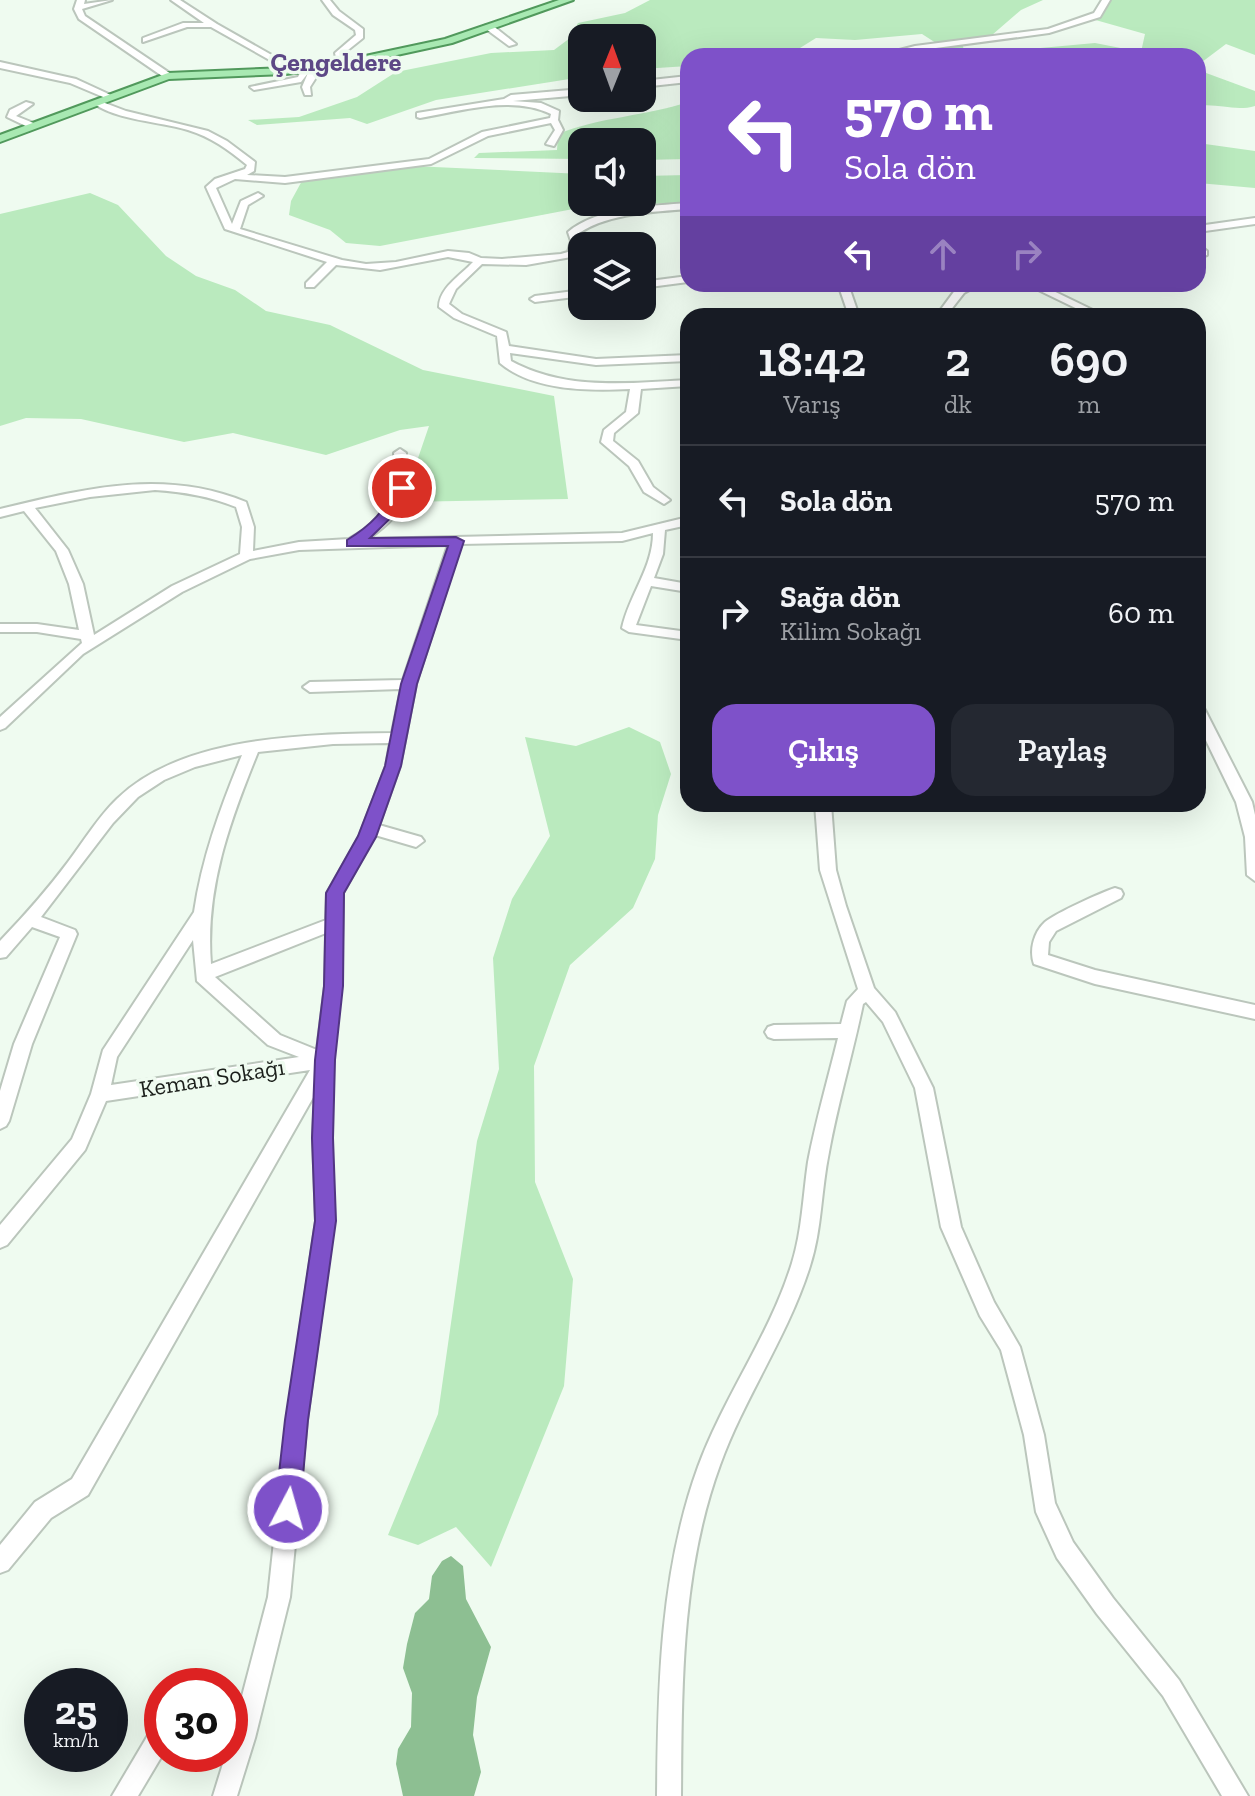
<!DOCTYPE html>
<html lang="tr">
<head>
<meta charset="utf-8">
<style>
	:root { --surface:#171b24; --page:#242831; --text:#f1f3f6; --muted:#9ea1a6; --line:#363941; --accent:#7e51c9 }
	body { margin:0; font-family:"Zilla Slab",serif; background:var(--page); color:var(--text); height:100vh; display:flex; flex-direction:column; font-size:30px; white-space:nowrap }
	* { box-sizing:border-box; margin:0 }
	p { font-size:26px; color:var(--muted) }
	.icon { flex:none; width:44px; height:44px; fill:none; stroke:currentColor; stroke-width:2; stroke-linecap:round; stroke-linejoin:round }
	.map { position:relative; flex:1; overflow:hidden }
	.panel { position:absolute; left:680px; top:308px; width:526px; height:504px; display:flex; flex-direction:column; background:var(--surface); border-radius:24px; box-shadow:0 8px 32px #0002 }
	.panel>* { flex:none }
	.banner { position:absolute; left:680px; top:48px; width:526px; height:244px; border-radius:24px; box-shadow:0 8px 32px #0002; background:#7e51c9; color:#fff; overflow:hidden }
	.needle { width:52px; rotate:1deg }
	.buttons { position:absolute; left:568px; top:24px; display:grid; gap:16px }
	.buttons a { display:grid; place-items:center; width:88px; height:88px; border-radius:16px; background:var(--surface); box-shadow:0 8px 32px #0002; font-size:40px }
	.speed { position:absolute; left:24px; top:1668px; display:flex; gap:16px; font-size:40px; font-weight:700; text-align:center }
	.speed>* { display:grid; place-content:center; width:104px; height:104px; border-radius:50%; background:var(--surface); box-shadow:0 8px 32px #0002; line-height:1 }
	.speed small { font-size:20px; font-weight:400 }
	.speed .limit { border:12px solid #d22; background:#fff; color:#111 }
	.pin { position:absolute; display:grid; place-items:center; width:68px; height:68px; color:#fff; margin:-34px; border:4px solid #fff; border-radius:50%; box-shadow:0 2px 8px #0007 }
	.me { position:absolute; width:88px; margin:-44px; rotate:6deg; stroke-linejoin:round; filter:drop-shadow(0 0 6px #0008) }
	.turn { display:flex; align-items:center; gap:28px; height:168px; padding:0 32px; font-size:36px }
	.turn .icon { width:104px; height:104px; stroke-width:2.5 }
	.turn b { display:block; font-size:56px; line-height:68px }
	.lanes { display:flex; align-items:center; height:76px; padding:0 32px; background:#0003; justify-content:center; gap:40px; direction:ltr }
	.lanes .off { opacity:.35 }
	.eta { display:flex; justify-content:space-evenly; align-items:center; height:136px; text-align:center }
	.eta b { font-size:48px; font-weight:600; line-height:56px }
	.primary-button { display:flex; gap:16px; margin-top:auto; padding:16px 32px }
	.primary-button a { flex:1; height:92px; border-radius:24px; background:var(--accent); color:#fff; font-size:32px; font-weight:600; line-height:92px; text-align:center }
	.primary-button a+a { background:var(--page); color:var(--text) }
	ul { padding:0; list-style:none }
	li { display:flex; align-items:center; gap:24px; height:112px; padding:0 32px; border-top:2px solid var(--line) }
	li div { flex:1 }
	li b { display:block; font-size:30px }
	li em { font-style:normal }
	.map>svg:first-child { display:block }
	.green { fill:#baeabe }
	.water { fill:#8dbf92 }
	.lines { fill:none; stroke-linecap:round; stroke-linejoin:round }
	.minor-casing { stroke:#bbc6bc; stroke-width:4 }
	.major-casing { stroke:#51995c; stroke-width:4 }
	.minor { fill:#fff; fill-rule:evenodd }
	.major { fill:#a8e9b2; fill-rule:evenodd }
	.route { fill:#7e51c9; stroke:#523583; stroke-width:2 }
	.labels { text-anchor:middle; stroke-width:7; stroke-linejoin:round; paint-order:stroke }
	.street-label { font-size:24px; fill:#1b1f1b; stroke:#effbf0 }
	.far-district-label { font-size:26px; font-weight:bold; fill:#5d4886; stroke:#effbf0 }
</style>
</head>
<body>
<div class="map">
<svg width="1255" height="1796" viewBox="0 0 1255 1796">
	<rect width="100%" height="100%" fill="#effbf0"/>
	<!-- green -->
	<g class="green">
		<polygon points="650,0 1043,0 1021,10 992,35 936,43 922,34 855,40 816,38 792,53 771,56 688,56 688,66 642,69 642,38 582,38 582,77 436,100 367,124 350,118 257,125 248,120 299,117 357,97 396,72 491,53 554,50 570,38 578,23 625,13"/>
		<polygon points="1102,0 1255,0 1255,55 1226,44 1198,65 1198,56 892,56 962,42 965,55 1095,43 1141,52 1145,34 1092,19"/>
		<path d="M1198,70l57,21v15c-20,6 -37,-3 -57,0z"/>
		<path d="M688,102v57l-46,1v-18h-60v17l-108,-1 5,-5 78,-3 1,-16c42,-17 88,-18 130,-32z"/>
		<polygon points="1198,143 1255,151 1255,188 1198,183"/>
		<polygon points="391,165 582,174 582,202 642,202 642,176 688,175 688,203 594,205 380,246 346,243 330,230 289,215 291,201 303,179"/>
		<polygon points="90,193 118,205 166,256 196,276 235,290 266,311 330,325 423,370 554,396 568,499 403,502 429,426 400,430 326,455 233,433 184,442 81,419 26,418 0,426 0,214"/>
		<polygon points="629,727 660,742 671,774 658,815 655,859 633,908 570,965 534,1066 535,1182 573,1279 564,1386 491,1567 456,1527 418,1545 388,1535 438,1414 477,1141 499,1069 493,958 512,899 550,836 525,737 576,746"/>
	</g>
	<!-- water -->
	<polygon class="water" points="451,1556 463,1566 466,1599 491,1647 477,1697 473,1735 481,1772 474,1796 403,1796 396,1764 398,1749 411,1727 412,1693 403,1668 407,1644 415,1613 429,1599 432,1576 442,1561"/>
	<g class="lines">
		<!-- minor casing -->
		<g class="minor-casing">
			<g id="minor">
				<polygon points="77,0 85,0 84,4 112,0 82,9 85,16 171,74 171,78 165,78 79,19 74,9"/>
				<polygon points="171,0 180,0 217,24 298,70 291,72 211,27 187,27 143,42 143,38 183,23 204,23"/>
				<polygon points="322,0 330,0 339,11 363,29 363,38 343,54 344,66 338,66 335,53 356,35 355,30 333,15"/>
				<polygon points="1102,0 1110,0 1100,17 1049,33 876,56 915,46 1048,29 1094,13"/>
				<polygon points="486,25 492,25 516,44 509,46 486,29"/>
				<polygon points="0,62 76,79 115,97 108,99 70,83 0,68"/>
				<polygon points="312,66 316,69 317,76 310,87 311,95 305,95 302,87 308,73 301,82 254,90 250,87 298,77 303,67"/>
				<polygon points="688,76 688,82 642,87 642,81"/>
				<path d="M582,89v6l-69,6 28,2 18,8 -1,9 5,10 -9,16 -8,-2 9,-14 -4,-7 -63,13 -57,28 -146,19 -50,-4 -19,9 16,36 9,-23 17,-8 5,3 -15,9 -8,24 102,31 24,4 30,-2 52,-11 21,2 12,5 21,1 59,-5 7,-2 3,-11 -3,-9c30,-25 83,-26 120,-29v6c-36,3 -78,4 -109,24l22,13h-12l-8,-4 -4,14 -51,9 -44,-1 -26,25 -7,15 13,10 44,18 3,14 87,13 92,-4v6l-92,4 -86,-12 1,8c55,30 118,22 177,19v6l-47,3 -3,24 -24,20 -1,8 25,20 15,26 17,13 -6,4 -20,-12 -15,-26 -28,-24 3,-12 22,-18 4,-23c-42,2 -97,2 -130,-26l-3,-27 -43,-18 -15,-11c0,-19 21,-31 34,-45l-25,-5 -68,13 -44,-5 -22,22h-8v-4l21,-21 -102,-33 -19,-42 9,-8 30,-10 2,-4c-18,-15 -36,-28 -59,-35 -30,-9 -69,-9 -95,-27l4,-3 29,11 82,20 19,10 28,21 -1,9 -7,4 38,2 144,-18 53,-27 68,-14 1,-4c-40,-19 -89,-3 -131,4l-3,-1v-4l87,-14 7,-4z"/>
				<polygon points="26,102 33,104 16,116 36,124 36,128 30,128 7,117 10,110"/>
				<polygon points="1255,218 1255,224 1198,232 1198,226"/>
				<polygon points="1198,244 1207,251 1207,255 1198,258"/>
				<polygon points="688,276 688,282 642,288 642,282"/>
				<polygon points="838,284 848,284 859,316 849,316"/>
				<polygon points="967,284 980,284 964,293 946,316 936,316 956,289"/>
				<polygon points="1026,284 1039,284 1103,315 1092,316"/>
				<polygon points="582,290 582,296 535,302 530,299 535,296"/>
				<path d="M400,449l6,4c0,11 3,23 2,34 -2,23 -23,40 -40,52l254,-6 66,-16v8l-23,5 -2,24 -9,24 34,6v8l-37,-6 -15,39 52,7v8l-59,-8 -7,-4c7,-33 31,-60 31,-95l-31,8 -161,3 -45,140 -16,82 -21,59 42,12 3,4 -8,6 -41,-12 -32,58 -2,93 -9,77 -1,75 3,83 -27,199 -17,177 -35,141 -18,58h-24l13,-42h4v-12l38,-145 19,-177 29,-199 -3,-83 2,-44 -227,401 -37,23 -43,52 -8,3v-28l35,-43 37,-23 238,-409 -204,31 -21,49 -78,95 -7,3v-23l72,-86 19,-45 12,-44 91,-138c8,-55 27,-106 48,-157l-47,12 -31,13 -26,17 -25,26 -72,94 34,13 2,4 -45,110 -23,77 -3,5 -6,3v-38l14,-47 46,-107 -28,-10 -26,30 -6,1v-17c24,-25 47,-51 68,-79 16,-21 30,-45 49,-63 64,-63 190,-65 275,-66l9,-44 -91,3 -7,-5 7,-5 93,-2 45,-135 -149,5 -49,9 -68,33 -99,62 -78,74 -5,2v-13l82,-74 -1,-4 -44,-7h-37v-8h37l42,6 -10,-46 -13,-33 -32,-40 -24,6v-8c84,-20 163,-41 246,-7l8,25 -1,24 46,-9 50,-3 15,-9 20,-18 8,-13 3,-12 -1,-34zM155,490c29,2 54,6 81,17l6,20 -2,27 -68,32 -78,49 -11,-51 -15,-34 -33,-42 55,-11zM390,743l-4,23 -27,71 -32,56 -1,27 -115,44c-6,-76 19,-143 47,-212l75,-8zM326,933l-1,53 -8,64 -37,-15 -65,-58zM193,940l4,41 71,64 31,12 -188,28 6,-28z"/>
				<polygon points="1198,705 1205,710 1252,802 1255,815 1255,881 1247,875 1245,837 1236,802 1198,724"/>
				<path d="M815,804h16l5,66 10,36 28,82 21,24 38,76 28,139 33,75 26,45 24,88 11,68 18,39 40,56 66,82 69,116h-26l-59,-100 -66,-82 -40,-56 -21,-46 -12,-77 -23,-85 -21,-34 -39,-89 -26,-139 -32,-66 -17,-20 -3,2c-10,49 -25,98 -34,148 -8,38 -7,77 -19,114 -22,70 -65,130 -90,199 -39,106 -38,220 -39,331h-24c1,-111 3,-224 41,-329 26,-71 72,-132 94,-204 10,-32 11,-67 16,-101 8,-42 20,-83 30,-124l-64,1 -6,-2 -3,-5 3,-5 6,-2 67,-1 6,-23 11,-12 -38,-119z"/>
				<path d="M1115,888l6,2 2,4 -2,4 -65,33 -7,11 -1,13 47,15 160,35v14l-160,-35 -61,-20c-5,-14 0,-32 11,-42 11,-9 55,-29 70,-34z"/>
				<polygon points="162,1721 163,1754 138,1796 112,1796 154,1725"/>
			</g>
		</g>
		<!-- major casing -->
		<g class="major-casing">
			<polygon id="major" points="559,0 573,0 452,43 337,68 286,74 169,79 0,142 0,135 168,73 286,68 337,62 445,39"/>
		</g>
		<!-- minor -->
		<use href="#minor" class="minor"/>
		<!-- major -->
		<use href="#major" class="major"/>
	</g>
	<!-- route -->
	<path class="route" d="M402,484l7,4 -8,20 -31,30 86,-1 8,4 -47,143 -16,82 -25,71 -32,56 -1,93 -8,74 -2,78 3,83 -28,199 -8,89 -4,8 -8,4 -9,-4 -4,-8 10,-89 30,-199 -3,-83 3,-78 9,-74 2,-93 32,-57 27,-70 16,-82 47,-138h-101v-6c26,-16 36,-28 50,-55z"/>
	<g class="labels">
		<!-- street labels -->
		<g class="street-label">
			<text transform="translate(212 1078) rotate(-9)" y="8">Keman Sokağı</text>
		</g>
		<!-- far-district labels -->
		<g class="far-district-label">
			<text x="336" y="71">Çengeldere</text>
		</g>
	</g>
</svg>
<div class="buttons">
<a><svg class="needle" viewBox="-14 -14 28 28"><path d="M0-13l5 13h-10z" fill="#e53935"/><path d="M0 13l5-13h-10z" fill="#9ea1a6"/></svg></a>
<a><svg class="icon" aria-label="sound" viewBox="0 0 24 24"><path d="M4 9h4l5-4v14l-5-4H4zM17 9q2 3 0 6"/></svg></a>
<a><svg class="icon" aria-label="layers" viewBox="0 0 24 24"><path d="M12 4l9 5-9 5-9-5zM3 14l9 5 9-5"/></svg></a>
</div>
<div class="speed"><div>25<small>km/h</small></div><div class="limit">30</div></div>
<div class="pin" style="left:402px;top:488px;background:#d93025"><svg class="icon" aria-label="arrive" viewBox="0 0 24 24"><path d="M6 21V4h12l-3 4 3 4H6"/></svg></div>
<svg class="me" style="left:288px;top:1509px" viewBox="-20 -20 40 40"><circle r="17" fill="#7e51c9" stroke="#fff" stroke-width="3"/><path d="M0-11L8 9 0 5-8 9z" fill="#fff"/></svg>
<div class="banner">
<div class="turn"><svg class="icon" aria-label="left" viewBox="0 0 24 24"><path d="M17 20v-9H6M10 6l-5 5 5 5"/></svg><div><b>570 m</b>Sola dön</div></div>
<div class="lanes"><svg class="icon" aria-label="left" viewBox="0 0 24 24"><path d="M17 20v-9H6M10 6l-5 5 5 5"/></svg><svg class="icon off" aria-label="ahead" viewBox="0 0 24 24"><path d="M12 20V5M6 11l6-6 6 6"/></svg><svg class="icon off" aria-label="right" viewBox="0 0 24 24"><path d="M7 20v-9h11M14 6l5 5-5 5"/></svg></div>
</div>
<section class="panel">
<div class="eta">
<div><b>18:42</b><p>Varış</p></div>
<div><b>2</b><p>dk</p></div>
<div><b>690</b><p>m</p></div>
</div>
<ul>
<li><svg class="icon" aria-label="left" viewBox="0 0 24 24"><path d="M17 20v-9H6M10 6l-5 5 5 5"/></svg><div><b>Sola dön</b></div><em>570 m</em></li>
<li><svg class="icon" aria-label="right" viewBox="0 0 24 24"><path d="M7 20v-9h11M14 6l5 5-5 5"/></svg><div><b>Sağa dön</b><p>Kilim Sokağı</p></div><em>60 m</em></li>
</ul>
<div class="primary-button"><a>Çıkış</a><a>Paylaş</a></div>
</section>
</div>
</body>
</html>
